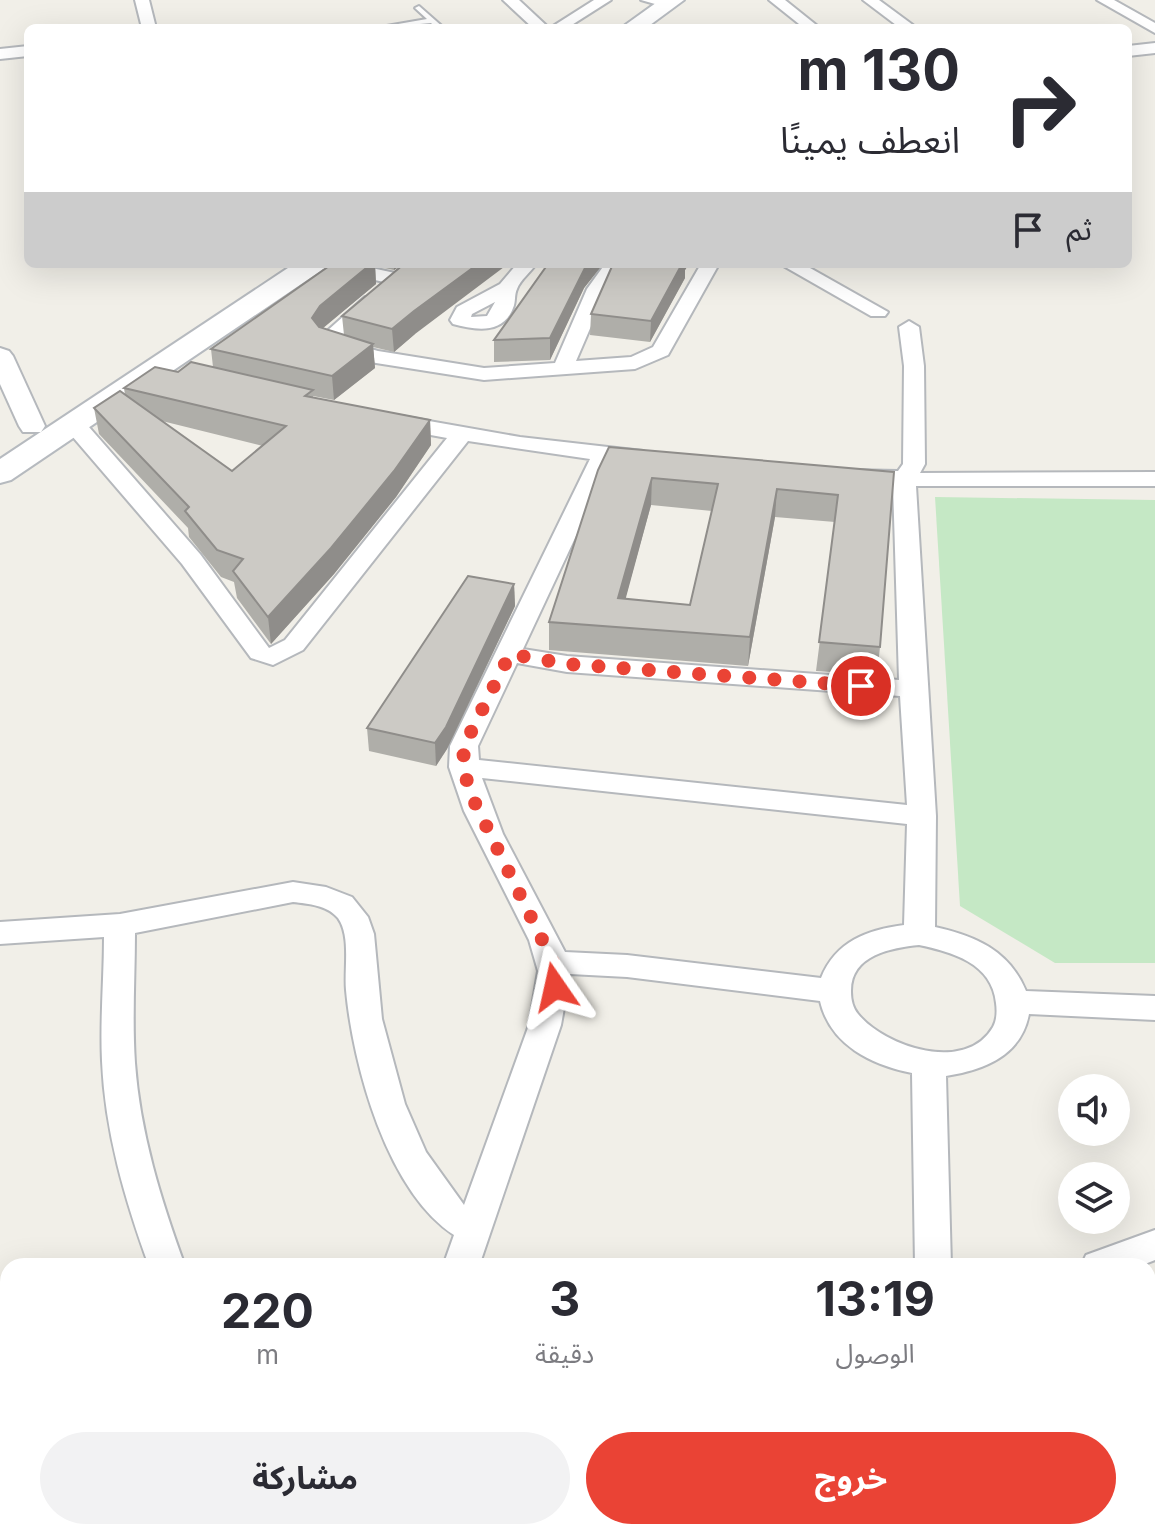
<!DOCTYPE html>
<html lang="ar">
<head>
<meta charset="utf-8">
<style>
	:root { --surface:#fff; --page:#f2f2f3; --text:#2b2b33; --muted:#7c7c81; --accent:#ea4335 }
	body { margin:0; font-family:Inter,"Noto Sans Arabic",sans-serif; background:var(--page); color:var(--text); direction:rtl; height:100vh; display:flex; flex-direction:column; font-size:30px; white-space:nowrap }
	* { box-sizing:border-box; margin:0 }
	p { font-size:26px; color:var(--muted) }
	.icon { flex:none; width:44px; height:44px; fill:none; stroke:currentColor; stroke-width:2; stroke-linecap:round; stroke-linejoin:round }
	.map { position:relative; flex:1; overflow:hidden; direction:ltr }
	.side { position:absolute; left:0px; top:1258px; width:1156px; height:282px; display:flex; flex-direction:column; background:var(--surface); border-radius:24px 24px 0 0; box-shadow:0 8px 32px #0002; direction:rtl }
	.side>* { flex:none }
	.top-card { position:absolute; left:24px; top:24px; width:1108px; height:244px; border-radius:12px; box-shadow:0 8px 32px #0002; direction:rtl; background:#fff; color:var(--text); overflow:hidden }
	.buttons { position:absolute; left:1058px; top:1074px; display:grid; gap:16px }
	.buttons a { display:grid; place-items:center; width:72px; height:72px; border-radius:50%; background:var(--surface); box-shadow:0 8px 32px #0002; font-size:40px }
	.pin { position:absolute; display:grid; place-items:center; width:68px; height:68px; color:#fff; margin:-34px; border:4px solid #fff; border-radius:50%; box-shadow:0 2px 8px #0007 }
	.me { position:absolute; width:88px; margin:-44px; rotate:349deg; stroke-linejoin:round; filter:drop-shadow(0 0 6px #0008) }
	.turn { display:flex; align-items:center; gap:28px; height:168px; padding:0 40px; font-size:36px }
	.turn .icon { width:104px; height:104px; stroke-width:2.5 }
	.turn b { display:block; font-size:56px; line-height:68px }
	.then { display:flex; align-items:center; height:76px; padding:0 40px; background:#0003; gap:16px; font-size:30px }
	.eta { display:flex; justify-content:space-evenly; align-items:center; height:136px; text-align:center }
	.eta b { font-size:48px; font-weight:700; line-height:56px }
	.action { display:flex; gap:16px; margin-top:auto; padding:16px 40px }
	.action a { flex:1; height:92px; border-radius:48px; background:var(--accent); color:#fff; font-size:32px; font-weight:700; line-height:92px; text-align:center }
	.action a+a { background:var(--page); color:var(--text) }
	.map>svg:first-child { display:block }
	.green { fill:#c5e8c5 }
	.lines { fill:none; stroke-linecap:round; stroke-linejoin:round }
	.service-casing { stroke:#b5b8bc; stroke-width:4 }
	.minor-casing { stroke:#b5b8bc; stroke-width:4 }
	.tertiary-casing { stroke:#b5b8bc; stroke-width:4 }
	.secondary-casing { stroke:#b6babf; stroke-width:4 }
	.service { fill:#fff; fill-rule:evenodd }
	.minor { fill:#fff; fill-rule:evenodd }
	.tertiary { fill:#fff; fill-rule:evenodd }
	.secondary { fill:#fff; fill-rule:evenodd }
	.wall { fill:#afaea9; fill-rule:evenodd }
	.shaded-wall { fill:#8f8d8a }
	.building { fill:#cccac5; stroke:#8f8d8a; stroke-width:2; fill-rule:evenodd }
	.route { stroke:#ea4335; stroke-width:14; stroke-dasharray:0 25.2 }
</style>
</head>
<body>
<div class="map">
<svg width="1155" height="1539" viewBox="0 0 1155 1539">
	<rect width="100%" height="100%" fill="#f1efe8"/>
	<!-- green -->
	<polygon class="green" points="935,497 1155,500 1155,963 1055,963 960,906"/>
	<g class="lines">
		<!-- service casing -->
		<g class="service-casing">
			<polygon id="service" points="419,6 444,28 436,28 431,23 375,28 427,19 415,8"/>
		</g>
		<!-- minor casing -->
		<g class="minor-casing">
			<g id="minor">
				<polygon points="135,0 149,0 156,28 142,28"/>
				<polygon points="503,0 519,0 549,28 533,28"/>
				<polygon points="594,0 611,0 567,28 550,28"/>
				<polygon points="641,0 670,0 676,4 669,8"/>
				<polygon points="769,0 785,0 820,28 804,28"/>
				<polygon points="863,0 879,0 917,28 900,28"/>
				<polygon points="1097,0 1114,0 1155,23 1155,33"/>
				<polygon points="1155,43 1155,53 1128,56 1128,46"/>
				<polygon points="28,46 28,56 0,59 0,49"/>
				<polygon points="317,264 353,264 395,273 407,264 428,264 405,283 398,285 319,268"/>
				<path d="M517,264h19c-5,8 -16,16 -19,25 -3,6 -1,13 -4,19 -10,27 -38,22 -60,16l-3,-4 7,-13 43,-23zM495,302l-8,14 -16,1 1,-3z"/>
				<polygon points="605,264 624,264 607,289 576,361 631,357 653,347 701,264 719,264 668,355 635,369 484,380 376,363 322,348 317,340 365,297 379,297 382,301 379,305 338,340 378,351 484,368 555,363 587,289"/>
				<polygon points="780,264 803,264 888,312 885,316 871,316"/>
				<path d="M909,321l10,6 5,39 1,98 -5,9 235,-1v14h-239l20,330 -1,111c40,9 74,23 91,64l129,5v24l-126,-6c-8,42 -45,56 -83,62l5,190h-36l-3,-193c-40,-8 -82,-28 -92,-72l-193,-24 -57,-3 -9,51 -82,241h-36l11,-31c-67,-44 -101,-169 -108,-245 -2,-21 5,-54 -8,-72 -11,-13 -29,-14 -45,-16l-158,31c0,43 -3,86 0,130 5,70 26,137 50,203h-36c-24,-66 -44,-134 -47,-205 -2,-42 2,-83 2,-124l-104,7v-22l120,-8 173,-32 33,5 26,10 16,20 6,17 8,85 23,85 21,48 38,53 65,-180 9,-54 -9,-31 -65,-129 -15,-44 1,-21 140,-287 -122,-18 -165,209 -30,15 -22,-7 -69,-94 -116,-135 -3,-5 3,-5h16l118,135 69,94 16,-8 162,-202 -60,-11 -3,-5 11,-7 125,22 123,14 11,7 -11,7 -32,-4 -88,188 44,7 332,24 -6,-196 -45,-4 -3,-5 3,-5 50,1 5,-7 1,-98 -5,-39zM517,663l50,9 333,24 7,109 -428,-45 -1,-14zM482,778l425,46 -3,101c-37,5 -68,16 -83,53l-194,-23 -62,-3 -62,-118zM919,945c33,7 73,18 77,58 1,7 1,17 -3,24 -27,47 -108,20 -135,-13 -5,-6 -7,-14 -7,-22 -1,-37 40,-44 68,-47z"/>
				<polygon points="1155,1230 1155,1260 1140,1266 1081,1266 1086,1255"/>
				<polygon points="1155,1514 1155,1539 1122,1539 1125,1532 1148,1532 1148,1516"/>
				<polygon points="288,1532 331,1532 334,1539 291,1539"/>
				<polygon points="354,1532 396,1532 393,1539 351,1539"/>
				<polygon points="529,1532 600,1532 603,1539 532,1539"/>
				<rect x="917" y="1532" width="42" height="7"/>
			</g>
		</g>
		<!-- tertiary casing -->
		<g class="tertiary-casing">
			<polygon id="tertiary" points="0,348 9,351 13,356 45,426 41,432 23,432 19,426 0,384"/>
		</g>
		<!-- secondary casing -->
		<g class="secondary-casing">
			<g id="secondary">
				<polygon points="660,0 684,0 646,28 621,28"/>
				<polygon points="294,264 326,264 322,270 11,480 0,483 0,459"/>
			</g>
		</g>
		<!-- service -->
		<use href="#service" class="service"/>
		<!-- minor -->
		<use href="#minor" class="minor"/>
		<!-- tertiary -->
		<use href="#tertiary" class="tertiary"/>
		<!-- secondary -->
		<use href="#secondary" class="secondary"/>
	</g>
	<!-- wall -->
	<g class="wall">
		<path d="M332,264h71l-9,6 -19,-4 1,18 -54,44 22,7 -2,-19 73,18 -21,18 -21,-5 2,21 -41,32 -21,-4v2l117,22 1,25 -35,52 -62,77 -63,70 -34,-46 -3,-16 -13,-5 -32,-40 -1,-9 -89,-94 -5,-26 31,-13 -1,-7 54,-16 35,-5 -2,-18zM162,421l101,25 -31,25z"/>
		<polygon points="548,264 603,264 584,288 550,360 494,362 494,340"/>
		<polygon points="613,264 689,264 685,270 685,278 650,342 590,335 591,314"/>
		<path d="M598,470l296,2 -14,175 -3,28 -61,-4 19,-149 -60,-5 -27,149 -199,-16v-28zM651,505l61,6 -22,94 -65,-6z"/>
		<polygon points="514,584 515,606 447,749 436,766 369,751 367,728"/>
	</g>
	<!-- shaded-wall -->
	<g class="shaded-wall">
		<polygon points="371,264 375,264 376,284 322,329 314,342 312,318 320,306"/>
		<polygon points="394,264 403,264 394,270"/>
		<polygon points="478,264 508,264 415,334 394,352 392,329 414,311"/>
		<polygon points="587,264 603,264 584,288 550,360 550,338"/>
		<polygon points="681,264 689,264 685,270 685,278 650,342 651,321"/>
		<polygon points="373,344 375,368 334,400 332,376"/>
		<polygon points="430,420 431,445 396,497 334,574 271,644 268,617"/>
		<polygon points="652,478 651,505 618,627 618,598"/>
		<polygon points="777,489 775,517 748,666 750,637"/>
		<polygon points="514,584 515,606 447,749 436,766 435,743"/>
	</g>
	<!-- building -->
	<g class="building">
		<polygon points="332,264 371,264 320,306 312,318 319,327 373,344 332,376 211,349"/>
		<polygon points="404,264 478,264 414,311 392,329 342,316"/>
		<polygon points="548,264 587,264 550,338 494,340"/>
		<polygon points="613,264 682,264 651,321 591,314"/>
		<polygon points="191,362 313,390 305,396 430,420 394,471 331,548 268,617 233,571 243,559 217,550 185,511 189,507 94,408 120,391 232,471 286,426 124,388 155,367 178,372"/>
		<path d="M609,447l285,25 -14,175 -61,-5 19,-147 -61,-6 -27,148 -201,-15 49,-152zM652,478l66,6 -28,121 -72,-7z"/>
		<polygon points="468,576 514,584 446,727 435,743 367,728"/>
	</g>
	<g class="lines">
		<!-- route -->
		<polyline class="route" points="555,987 553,962 471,795 463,767 464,746 510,654 567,664 861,686"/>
	</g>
</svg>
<div class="buttons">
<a><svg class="icon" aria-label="sound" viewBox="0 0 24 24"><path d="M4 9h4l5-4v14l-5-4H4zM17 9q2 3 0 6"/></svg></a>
<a><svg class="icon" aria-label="layers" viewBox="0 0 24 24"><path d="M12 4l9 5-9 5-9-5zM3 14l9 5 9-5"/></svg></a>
</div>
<div class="pin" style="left:861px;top:686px;background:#d93025"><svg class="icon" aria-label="arrive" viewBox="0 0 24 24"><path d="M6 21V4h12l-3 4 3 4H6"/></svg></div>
<svg class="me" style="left:555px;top:987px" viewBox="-20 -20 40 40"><path d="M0-17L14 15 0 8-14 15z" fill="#ea4335" stroke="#fff" stroke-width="4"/></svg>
<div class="top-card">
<div class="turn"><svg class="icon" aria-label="right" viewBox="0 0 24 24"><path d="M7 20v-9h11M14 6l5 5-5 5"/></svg><div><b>130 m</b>انعطف يمينًا</div></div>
<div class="then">ثم<svg class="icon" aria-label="arrive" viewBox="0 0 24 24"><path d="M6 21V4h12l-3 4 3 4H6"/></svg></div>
</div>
<section class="side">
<div class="eta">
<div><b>13:19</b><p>الوصول</p></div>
<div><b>3</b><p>دقيقة</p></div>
<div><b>220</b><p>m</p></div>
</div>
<div class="action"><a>خروج</a><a>مشاركة</a></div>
</section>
</div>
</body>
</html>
